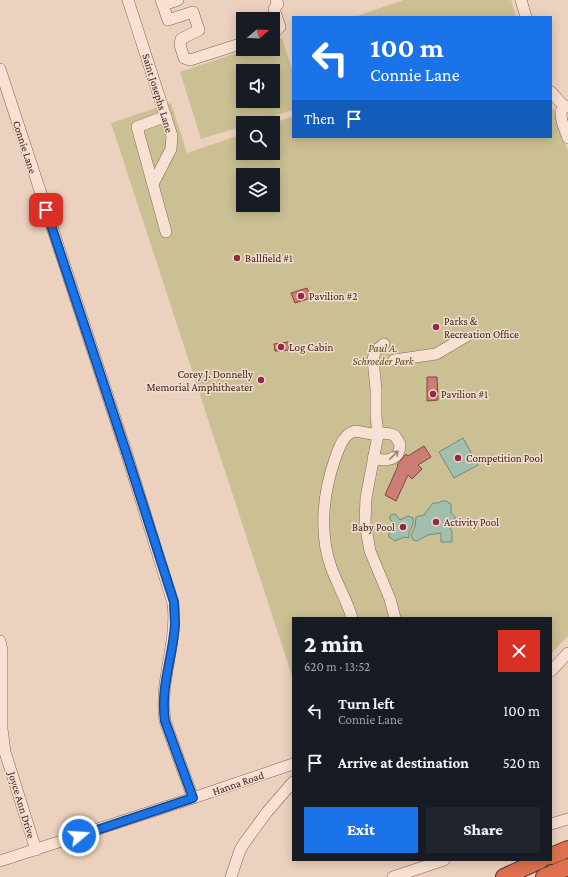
<!DOCTYPE html>
<html lang="en">
<head>
<meta charset="utf-8">
<style>
	:root { --surface:#171b24; --page:#20242c; --text:#f1f3f6; --muted:#9ea1a6; --accent:#1a73e8 }
	body { margin:0; font-family:"Crimson Pro",serif; background:var(--page); color:var(--text); height:100vh; display:flex; flex-direction:column; font-size:15px; white-space:nowrap }
	* { box-sizing:border-box; margin:0 }
	p { font-size:13px; color:var(--muted) }
	.icon { flex:none; width:22px; height:22px; fill:none; stroke:currentColor; stroke-width:2; stroke-linecap:round; stroke-linejoin:round }
	.map { position:relative; flex:1; overflow:hidden }
	.sheet { position:absolute; left:292px; top:617px; width:260px; height:244px; display:flex; flex-direction:column; background:var(--surface); border-radius:0px; box-shadow:0 2px 10px #0003 }
	.sheet>* { flex:none }
	.banner { position:absolute; left:292px; top:16px; width:260px; height:122px; border-radius:0px; box-shadow:0 2px 10px #0003; background:#1a73e8; color:#fff; overflow:hidden }
	.needle { width:26px; rotate:71deg }
	.controls { position:absolute; left:236px; top:12px; display:grid; gap:8px }
	.controls a { display:grid; place-items:center; width:44px; height:44px; border-radius:0px; background:var(--surface); box-shadow:0 2px 10px #0003; font-size:20px }
	.pin { position:absolute; display:grid; place-items:center; width:34px; height:34px; color:#fff; margin:-17px; border-radius:8px; box-shadow:0 2px 6px #0006 }
	.me { position:absolute; width:44px; margin:-22px; rotate:72deg; stroke-linejoin:round; filter:drop-shadow(0 0 3px #0008) }
	.turn { display:flex; align-items:center; gap:14px; height:84px; padding:0 12px; font-size:18px }
	.turn .icon { width:52px; height:52px; stroke-width:2.5 }
	.turn b { display:block; font-size:28px; line-height:34px }
	.then { display:flex; align-items:center; height:38px; padding:0 12px; background:#0003; gap:8px; font-size:15px }
	.round { display:grid; place-items:center; flex:none; width:42px; height:42px; border-radius:0px; background:var(--page) }
	.head { display:flex; align-items:center; justify-content:space-between; height:68px; padding:0 12px }
	h1 { font-size:24px; font-weight:800; line-height:30px }
	.primary-button { display:flex; gap:8px; margin-top:auto; padding:8px 12px }
	.primary-button a { flex:1; height:46px; border-radius:0px; background:var(--accent); color:#fff; font-size:16px; font-weight:800; line-height:46px; text-align:center }
	.primary-button a+a { background:var(--page); color:var(--text) }
	ul { padding:0; list-style:none }
	li { display:flex; align-items:center; gap:12px; height:52px; padding:0 12px }
	li div { flex:1 }
	li b { display:block; font-size:15px }
	li em { font-style:normal }
	.map>svg:first-child { display:block }
	.green { fill:#cbc093; fill-rule:evenodd }
	.water { fill:#a2bfad; stroke:#6a8d79 }
	.building { fill:#cc7d75; stroke:#85433d }
	.lines { fill:none; stroke-linecap:round; stroke-linejoin:round }
	.minor-casing { stroke:#866157; stroke-width:12 }
	.highway-casing { stroke:#53322c; stroke-width:18 }
	.minor { stroke:#f8e1d2; stroke-width:11 }
	.highway { stroke:#de714e; stroke-width:16 }
	.oneway { stroke:#968077 }
	.route-casing { stroke:#114b97; stroke-width:10 }
	.route { stroke:#1a73e8; stroke-width:7 }
	.poi-dot { fill:#94284b; stroke:#f5ddce; stroke-width:1.5 }
	.labels { text-anchor:middle; stroke-width:3; stroke-linejoin:round; paint-order:stroke }
	.street-label { font-size:11px; fill:#35201c; stroke:#f5ddce }
	.poi-label { font-size:11px; fill:#35201c; stroke:#f5ddce; text-anchor:start }
	.park-label { font-size:11px; font-style:italic; fill:#514e23; stroke:#f5ddce }
</style>
</head>
<body>
<div class="map">
<svg width="568" height="877" viewBox="0 0 568 877">
	<rect width="100%" height="100%" fill="#edd1bf"/>
	<!-- green -->
	<g class="green">
		<polygon points="404,0 511,0 516,17 354,17"/>
		<path d="M282,38l11,34v38l-41,13h-9v3l-42,13 -21,-67 68,-23h25v-8zM243,71h30v30h-30z"/>
		<path d="M171,103l16,50 56,-19v19h30v-30l20,-7v21h258v-29l3,1 14,42v485l-17,18v-36h-258v61l-182,-556zM243,175h30v30h-30z"/>
	</g>
	<!-- water -->
	<g class="water">
		<polygon points="463,438 478,465 454,478 439,452"/>
		<polygon points="442,501 446,501 451,504 451,513 455,517 455,524 450,528 452,532 452,542 441,542 441,533 428,535 417,541 413,540 411,535 415,527 416,517 424,515 433,503 439,503"/>
		<path d="M393,514l3,1 4,5 8,-4 5,2c2,8 -6,13 -4,20l-5,-1 -9,4 -6,-4v-6l6,-6 -5,-6v-3z"/>
	</g>
	<!-- building -->
	<g class="building">
		<polygon points="307,288 311,298 295,303 291,293"/>
		<polygon points="288,342 289,350 275,351 274,344"/>
		<polygon points="427,377 437,377 438,400 427,401"/>
		<polygon points="424,446 431,457 418,465 422,469 412,479 408,475 396,501 385,495 398,466 397,465 406,454 408,456"/>
	</g>
	<g class="lines">
		<!-- minor casing -->
		<g class="minor-casing">
			<g id="minor">
				<polyline points="128,0 172,136 171,149 153,184"/>
				<polyline points="161,0 163,5 178,0"/>
				<polyline points="521,0 526,17"/>
				<polyline points="163,5 168,20 193,12 199,30 181,39 180,45 184,58 190,60 243,43"/>
				<polyline points="273,33 280,27 274,9 278,4 276,0"/>
				<path d="M0,69l128,389 45,145c5,40 -14,77 -8,118l28,77"/>
				<polyline points="551,92 563,105 568,107"/>
				<path d="M563,105c-5,12 1,21 5,33"/>
				<polyline points="166,116 137,127 166,232"/>
				<polyline points="384,344 375,351 373,360 376,389 376,416 378,435 366,498 365,523 370,551 390,599 395,618"/>
				<polyline points="394,360 436,354 465,337"/>
				<path d="M352,618c-5,-18 -15,-34 -21,-51 -12,-34 -8,-74 4,-108 4,-11 8,-25 20,-28l23,4 4,-2 9,1 4,2 5,8c0,17 -15,18 -27,14"/>
				<polyline points="0,641 2,650 2,729 5,752 36,850"/>
				<polyline points="551,671 568,653"/>
				<polyline points="551,824 568,819"/>
				<polyline points="0,861 193,798 293,764"/>
				<polyline points="231,877 240,850 245,842 267,812 293,782"/>
				<polyline points="393,877 444,860"/>
			</g>
		</g>
		<!-- highway casing -->
		<g class="highway-casing">
			<g id="highway">
				<polyline points="551,856 568,849"/>
				<polyline points="504,877 541,860"/>
				<polyline points="544,877 568,867"/>
			</g>
		</g>
		<!-- minor -->
		<use href="#minor" class="minor"/>
		<!-- highway -->
		<use href="#highway" class="highway"/>
	</g>
	<!-- one-way arrows -->
	<defs><path id="oneway-shaft" d="M-6 0H5M1.5-3L5.5 0L1.5 3" fill="none" stroke-width="1.6" stroke-linecap="round" stroke-linejoin="round"/></defs>
	<use class="oneway" href="#oneway-shaft" transform="translate(394 455) rotate(-44)"/>
	<g class="lines">
		<!-- route casing -->
		<g class="route-casing">
			<path id="route" d="M46,210l82,248 46,144c0,8 1,15 1,22 -2,34 -15,62 -10,97l28,77 -114,38"/>
		</g>
		<!-- route -->
		<use href="#route" class="route"/>
	</g>
	<!-- markers -->
	<g class="poi-dot">
		<circle cx="237" cy="258" r="4"/>
		<circle cx="301" cy="296" r="4"/>
		<circle cx="436" cy="327" r="4"/>
		<circle cx="281" cy="347" r="4"/>
		<circle cx="261" cy="380" r="4"/>
		<circle cx="433" cy="394" r="4"/>
		<circle cx="458" cy="458" r="4"/>
		<circle cx="436" cy="522" r="4"/>
		<circle cx="403" cy="527" r="4"/>
	</g>
	<g class="labels">
		<!-- street labels -->
		<g class="street-label">
			<text transform="translate(158 93) rotate(73)" y="4">Saint Josephs Lane</text>
			<text transform="translate(25 147) rotate(72)" y="4">Connie Lane</text>
			<text transform="translate(238 783) rotate(-19)" y="4">Hanna Road</text>
			<text transform="translate(22 805) rotate(73)" y="4">Joyce Ann Drive</text>
		</g>
		<!-- poi labels -->
		<g class="poi-label">
			<text x="245" y="262">Ballfield #1</text>
			<text x="309" y="300">Pavilion #2</text>
			<text x="444" y="325">Parks &amp;<tspan x="444" dy="13">Recreation Office</tspan></text>
			<text x="289" y="351">Log Cabin</text>
			<text x="253" y="378" text-anchor="end">Corey J. Donnelly<tspan x="253" dy="13">Memorial Amphitheater</tspan></text>
			<text x="441" y="398">Pavilion #1</text>
			<text x="466" y="462">Competition Pool</text>
			<text x="444" y="526">Activity Pool</text>
			<text x="395" y="531" text-anchor="end">Baby Pool</text>
		</g>
		<!-- park labels -->
		<g class="park-label">
			<text x="383" y="352">Paul A.<tspan x="383" dy="13">Schroeder Park</tspan></text>
		</g>
	</g>
</svg>
<div class="controls">
<a><svg class="needle" viewBox="-14 -14 28 28"><path d="M0-13l5 13h-10z" fill="#e53935"/><path d="M0 13l5-13h-10z" fill="#9ea1a6"/></svg></a>
<a><svg class="icon" aria-label="sound" viewBox="0 0 24 24"><path d="M4 9h4l5-4v14l-5-4H4zM17 9q2 3 0 6"/></svg></a>
<a><svg class="icon" aria-label="search" viewBox="0 0 24 24"><circle cx="10" cy="10" r="6"/><path d="M15 15l6 6"/></svg></a>
<a><svg class="icon" aria-label="layers" viewBox="0 0 24 24"><path d="M12 4l9 5-9 5-9-5zM3 14l9 5 9-5"/></svg></a>
</div>
<div class="pin" style="left:46px;top:210px;background:#d93025"><svg class="icon" aria-label="arrive" viewBox="0 0 24 24"><path d="M6 21V4h12l-3 4 3 4H6"/></svg></div>
<svg class="me" style="left:79px;top:836px" viewBox="-20 -20 40 40"><circle r="17" fill="#1a73e8" stroke="#fff" stroke-width="3"/><path d="M0-11L8 9 0 5-8 9z" fill="#fff"/></svg>
<div class="banner">
<div class="turn"><svg class="icon" aria-label="left" viewBox="0 0 24 24"><path d="M17 20v-9H6M10 6l-5 5 5 5"/></svg><div><b>100 m</b>Connie Lane</div></div>
<div class="then">Then<svg class="icon" aria-label="arrive" viewBox="0 0 24 24"><path d="M6 21V4h12l-3 4 3 4H6"/></svg></div>
</div>
<section class="sheet">
<div class="head"><div><h1>2 min</h1><p>620 m · 13:52</p></div><a class="round" style="background:#d93025;color:#fff"><svg class="icon" aria-label="close" viewBox="0 0 24 24"><path d="M6 6l12 12M18 6L6 18"/></svg></a></div>
<ul>
<li><svg class="icon" aria-label="left" viewBox="0 0 24 24"><path d="M17 20v-9H6M10 6l-5 5 5 5"/></svg><div><b>Turn left</b><p>Connie Lane</p></div><em>100 m</em></li>
<li><svg class="icon" aria-label="arrive" viewBox="0 0 24 24"><path d="M6 21V4h12l-3 4 3 4H6"/></svg><div><b>Arrive at destination</b></div><em>520 m</em></li>
</ul>
<div class="primary-button"><a>Exit</a><a>Share</a></div>
</section>
</div>
</body>
</html>
